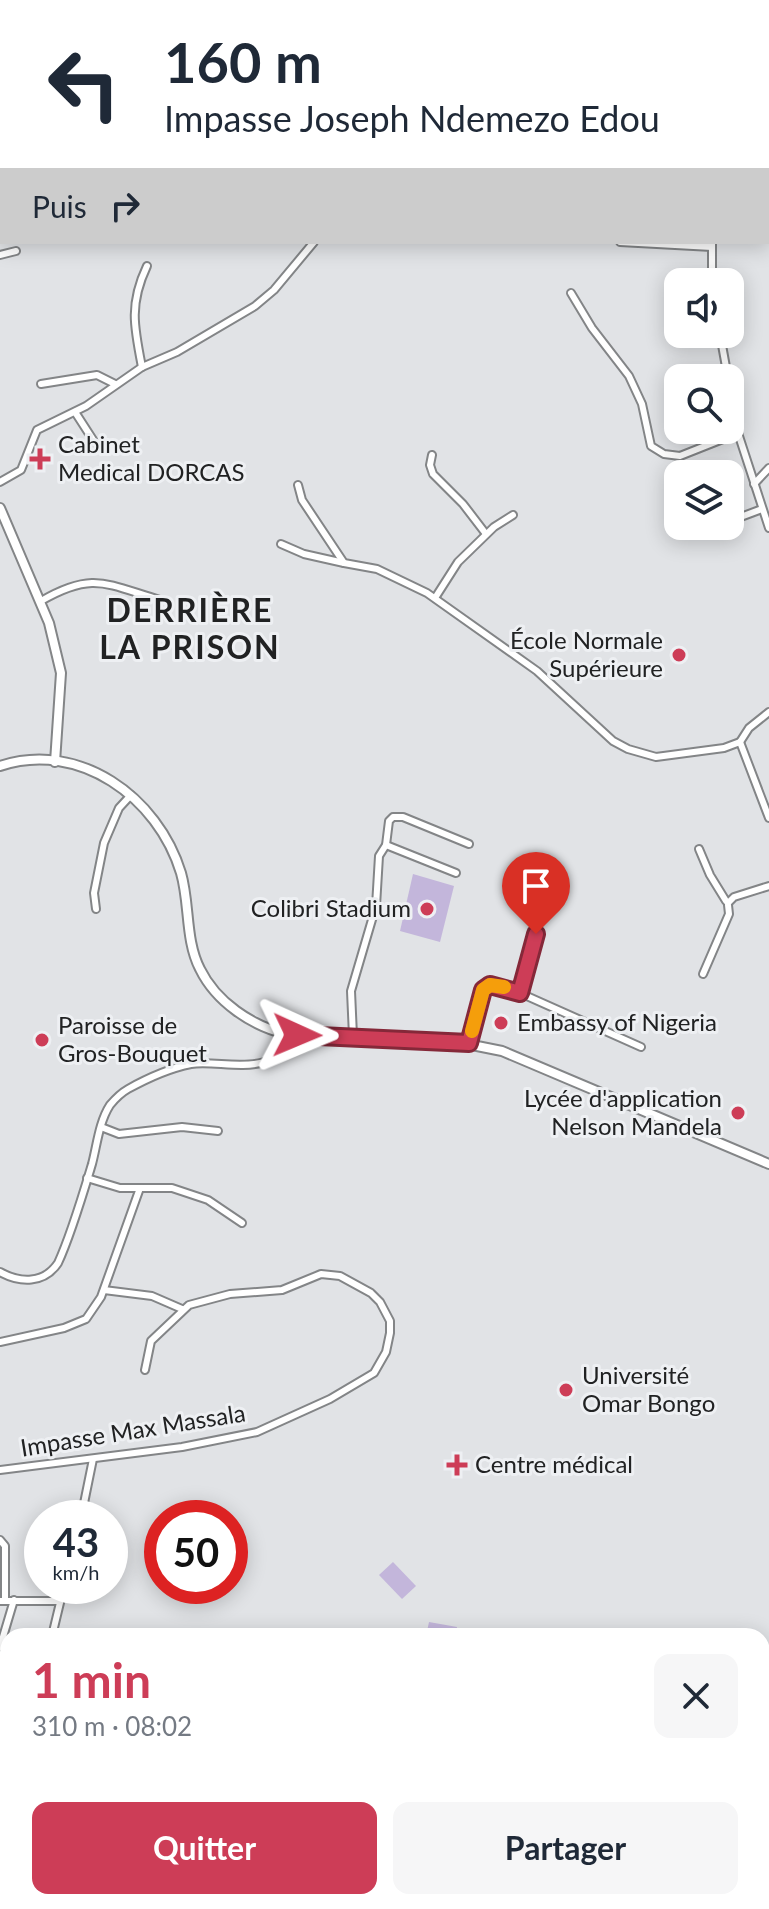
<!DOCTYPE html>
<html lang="fr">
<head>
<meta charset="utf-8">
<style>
	:root { --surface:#fff; --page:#f6f6f7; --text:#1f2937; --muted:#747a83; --accent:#cd3d57 }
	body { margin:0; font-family:Lato,sans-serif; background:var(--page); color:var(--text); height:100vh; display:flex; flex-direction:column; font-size:30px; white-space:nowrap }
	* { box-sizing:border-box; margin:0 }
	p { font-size:26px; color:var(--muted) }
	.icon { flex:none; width:44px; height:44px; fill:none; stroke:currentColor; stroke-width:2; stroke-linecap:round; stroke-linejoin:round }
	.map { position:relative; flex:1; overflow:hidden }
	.side { position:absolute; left:0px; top:1628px; width:770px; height:282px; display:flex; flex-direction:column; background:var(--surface); border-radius:24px 24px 0 0; box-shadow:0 4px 20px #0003 }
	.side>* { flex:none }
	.guide { position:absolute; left:0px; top:0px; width:770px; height:244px; box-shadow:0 4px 20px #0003; background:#fff; color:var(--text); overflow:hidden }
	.controls { position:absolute; left:664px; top:268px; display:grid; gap:16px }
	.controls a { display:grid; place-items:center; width:80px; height:80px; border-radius:16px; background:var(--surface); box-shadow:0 4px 20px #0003; font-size:40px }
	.speed { position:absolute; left:24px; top:1500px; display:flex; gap:16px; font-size:40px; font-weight:700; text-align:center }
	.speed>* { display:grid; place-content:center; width:104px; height:104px; border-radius:50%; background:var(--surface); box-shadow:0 4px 20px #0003; line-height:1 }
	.speed small { font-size:20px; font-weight:400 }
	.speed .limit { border:12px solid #d22; background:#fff; color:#111 }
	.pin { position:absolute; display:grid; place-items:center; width:68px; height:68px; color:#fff; margin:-82px -34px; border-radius:50% 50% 50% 0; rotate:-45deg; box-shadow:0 0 8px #0007 }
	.pin .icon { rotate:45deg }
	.me { position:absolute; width:88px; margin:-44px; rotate:91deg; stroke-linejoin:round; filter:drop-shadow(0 0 6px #0008) }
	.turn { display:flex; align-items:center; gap:28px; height:168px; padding:0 32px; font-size:36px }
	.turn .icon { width:104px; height:104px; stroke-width:2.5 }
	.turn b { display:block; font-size:56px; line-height:68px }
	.then { display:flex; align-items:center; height:76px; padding:0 32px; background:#0003; gap:16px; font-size:30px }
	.round { display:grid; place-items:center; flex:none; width:84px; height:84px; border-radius:16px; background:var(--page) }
	.summary { display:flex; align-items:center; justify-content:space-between; height:136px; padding:0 32px }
	h1 { font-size:48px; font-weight:700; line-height:60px; color:var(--accent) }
	.button { display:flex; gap:16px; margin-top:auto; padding:16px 32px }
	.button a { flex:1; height:92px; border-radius:16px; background:var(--accent); color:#fff; font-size:32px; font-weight:700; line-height:92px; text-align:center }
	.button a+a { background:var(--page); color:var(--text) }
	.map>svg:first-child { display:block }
	.green { fill:#c3b6db }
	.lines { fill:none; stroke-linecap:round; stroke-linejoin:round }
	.stream { stroke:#568085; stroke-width:2 }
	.street-casing { stroke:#838587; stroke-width:10 }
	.secondary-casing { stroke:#838587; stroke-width:12 }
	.street { stroke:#fff; stroke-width:6 }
	.secondary { stroke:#fff; stroke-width:8 }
	.route-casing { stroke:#852839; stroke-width:20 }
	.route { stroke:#cd3d57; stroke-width:14 }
	.slow { stroke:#f59e0b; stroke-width:14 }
	.poi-dot { fill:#cd3d57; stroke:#eef0f3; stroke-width:3 }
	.labels { text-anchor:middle; stroke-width:6; stroke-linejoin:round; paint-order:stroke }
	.poi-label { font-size:24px; fill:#212223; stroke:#eef0f3; text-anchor:start }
	.street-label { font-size:24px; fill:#212223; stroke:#eef0f3 }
	.district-label { font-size:32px; font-weight:bold; letter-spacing:2px; fill:#212223; stroke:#eef0f3 }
</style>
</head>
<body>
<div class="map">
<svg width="769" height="1909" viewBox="0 0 769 1909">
	<rect width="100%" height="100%" fill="#e1e3e6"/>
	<!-- green -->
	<g class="green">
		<polygon points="413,874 454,886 440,942 400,931"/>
		<polygon points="393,1562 416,1586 402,1599 379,1575"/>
		<polygon points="429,1622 457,1627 456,1636 426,1636"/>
	</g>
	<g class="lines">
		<!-- stream -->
		<polyline class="stream" points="230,1909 236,1902"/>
		<!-- street casing -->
		<g class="street-casing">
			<g id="street">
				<polyline points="0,57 2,57"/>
				<polyline points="0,157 2,157"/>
				<polyline points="620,242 712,247"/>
				<polyline points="712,242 712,282"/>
				<polyline points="0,255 16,251"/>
				<polyline points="571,293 592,328 629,376 642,404 651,446 664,454 680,456 738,433"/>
				<polyline points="720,334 728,378"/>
				<path d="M142,367c-8,-40 -13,-63 5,-101"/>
				<polyline points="41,384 97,375 115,384"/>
				<polyline points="730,389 738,433 769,528"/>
				<polyline points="75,412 95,443"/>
				<polyline points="432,455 430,465 433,474 463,504 486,534"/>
				<polyline points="0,482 21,470 37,430 86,406 142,367 177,352 255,306 274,290 314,242"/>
				<polyline points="754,484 769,468"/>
				<polyline points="298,485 302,500 344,563 377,569 427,593 537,671 613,741 628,749 656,757 724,748 740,742"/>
				<polyline points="730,521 762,509"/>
				<polyline points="710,527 715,526"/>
				<polyline points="281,544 304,554 344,563"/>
				<polyline points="435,598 458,562 494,527 513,515"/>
				<path d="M41,601c52,-30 65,-17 119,-1"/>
				<polyline points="740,742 769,818"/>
				<polyline points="740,742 749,728 769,712"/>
				<polyline points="386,845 456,873"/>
				<polyline points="699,849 710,875 726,901"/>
				<polyline points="729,902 734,897 769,886"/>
				<polyline points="96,909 94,893 104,843 119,808 131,795"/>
				<polyline points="703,974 729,914 728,905"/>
				<polyline points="520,993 545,898"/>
				<polyline points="353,1036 351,991 376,906 379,856 386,845 389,821 393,817 403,817 469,844"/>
				<polyline points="469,1043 483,990 490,985 520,993 641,1047"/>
				<polyline points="101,1127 119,1134 182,1127 218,1131"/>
				<polyline points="87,1178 120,1188 172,1188 208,1200 242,1223"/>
				<path d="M0,1272c20,11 44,12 58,-9 13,-28 25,-69 34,-99 5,-19 7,-42 18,-59 5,-6 11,-12 18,-16 18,-10 43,-21 63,-25 31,-5 88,17 95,-30"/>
				<polyline points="104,1290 152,1296 182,1309"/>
				<polyline points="0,1342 64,1328 86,1319 101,1297 140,1188"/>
				<polyline points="0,1470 182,1447 257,1432 330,1399 374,1373 386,1352 390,1333 390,1321 380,1302 371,1293 340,1276 321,1274 282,1290 230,1294 189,1305 151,1341 145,1370"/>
				<polyline points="81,1518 93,1459"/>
				<polyline points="0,1540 5,1546 5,1601"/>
				<polyline points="0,1601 60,1601"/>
				<polyline points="52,1636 64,1586"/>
				<polyline points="0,1647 14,1600"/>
				<polyline points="762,1802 769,1801"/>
				<polyline points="762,1876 769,1876"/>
				<polyline points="67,1902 68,1909"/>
			</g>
		</g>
		<!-- secondary casing -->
		<g class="secondary-casing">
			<g id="secondary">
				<polyline points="0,508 49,623 61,673 55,762"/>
				<path d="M0,766c79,-26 158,31 181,107 9,31 4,67 19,96 16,33 52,57 86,65l166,7 50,10 267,113"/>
			</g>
		</g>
		<!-- street -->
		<use href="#street" class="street"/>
		<!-- secondary -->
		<use href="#secondary" class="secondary"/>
	</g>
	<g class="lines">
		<!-- route casing -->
		<g class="route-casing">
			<polyline id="route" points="297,1035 469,1043 483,990 490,985 520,993 536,934"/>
		</g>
		<!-- route -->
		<use href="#route" class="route"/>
		<!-- slow -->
		<polyline class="slow" points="472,1031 483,990 490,985 504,987"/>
	</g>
	<!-- markers -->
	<g class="poi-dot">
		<path d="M36 447h8v8h8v8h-8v8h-8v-8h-8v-8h8z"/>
		<circle cx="679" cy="655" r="8"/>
		<circle cx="427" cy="909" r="8"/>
		<circle cx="501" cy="1023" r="8"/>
		<circle cx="42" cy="1040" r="8"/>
		<circle cx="738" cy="1113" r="8"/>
		<circle cx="566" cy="1390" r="8"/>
		<path d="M453 1453h8v8h8v8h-8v8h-8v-8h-8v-8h8z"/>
	</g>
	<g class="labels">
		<!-- poi labels -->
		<g class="poi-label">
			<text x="58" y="453">Cabinet<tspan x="58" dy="28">Medical DORCAS</tspan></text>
			<text x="663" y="649" text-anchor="end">École Normale<tspan x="663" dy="28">Supérieure</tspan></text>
			<text x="411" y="917" text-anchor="end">Colibri Stadium</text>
			<text x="517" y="1031">Embassy of Nigeria</text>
			<text x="58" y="1034">Paroisse de<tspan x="58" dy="28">Gros-Bouquet</tspan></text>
			<text x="722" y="1107" text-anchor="end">Lycée d'application<tspan x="722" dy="28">Nelson Mandela</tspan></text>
			<text x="582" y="1384">Université<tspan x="582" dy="28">Omar Bongo</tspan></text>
			<text x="475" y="1473">Centre médical</text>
		</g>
		<!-- street labels -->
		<g class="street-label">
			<text transform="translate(133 1431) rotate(-9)" y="8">Impasse Max Massala</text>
		</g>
		<!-- district labels -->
		<g class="district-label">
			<text x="190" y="622">DERRIÈRE<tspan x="190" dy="37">LA PRISON</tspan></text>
		</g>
	</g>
</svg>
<div class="controls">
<a><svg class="icon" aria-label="sound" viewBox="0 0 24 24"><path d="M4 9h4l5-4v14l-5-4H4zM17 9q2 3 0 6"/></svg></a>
<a><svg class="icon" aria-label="search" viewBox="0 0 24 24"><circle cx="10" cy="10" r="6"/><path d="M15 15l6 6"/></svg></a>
<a><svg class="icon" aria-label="layers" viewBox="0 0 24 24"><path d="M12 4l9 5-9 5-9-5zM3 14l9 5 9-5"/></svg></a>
</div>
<div class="speed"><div>43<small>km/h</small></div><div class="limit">50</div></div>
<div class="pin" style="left:536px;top:934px;background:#d93025"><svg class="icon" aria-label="arrive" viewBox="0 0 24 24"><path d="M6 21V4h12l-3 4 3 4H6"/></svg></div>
<svg class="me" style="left:297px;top:1035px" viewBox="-20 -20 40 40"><path d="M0-17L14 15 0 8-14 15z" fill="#cd3d57" stroke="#fff" stroke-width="4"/></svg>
<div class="guide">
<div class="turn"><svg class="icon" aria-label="left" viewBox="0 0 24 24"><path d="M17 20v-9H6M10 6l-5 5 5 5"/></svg><div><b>160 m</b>Impasse Joseph Ndemezo Edou</div></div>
<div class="then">Puis<svg class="icon" aria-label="right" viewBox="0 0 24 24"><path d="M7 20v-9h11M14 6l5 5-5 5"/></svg></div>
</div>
<section class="side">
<div class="summary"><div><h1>1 min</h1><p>310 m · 08:02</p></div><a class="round"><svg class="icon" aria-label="close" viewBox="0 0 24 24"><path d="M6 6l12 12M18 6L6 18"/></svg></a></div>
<div class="button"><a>Quitter</a><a>Partager</a></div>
</section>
</div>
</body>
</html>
